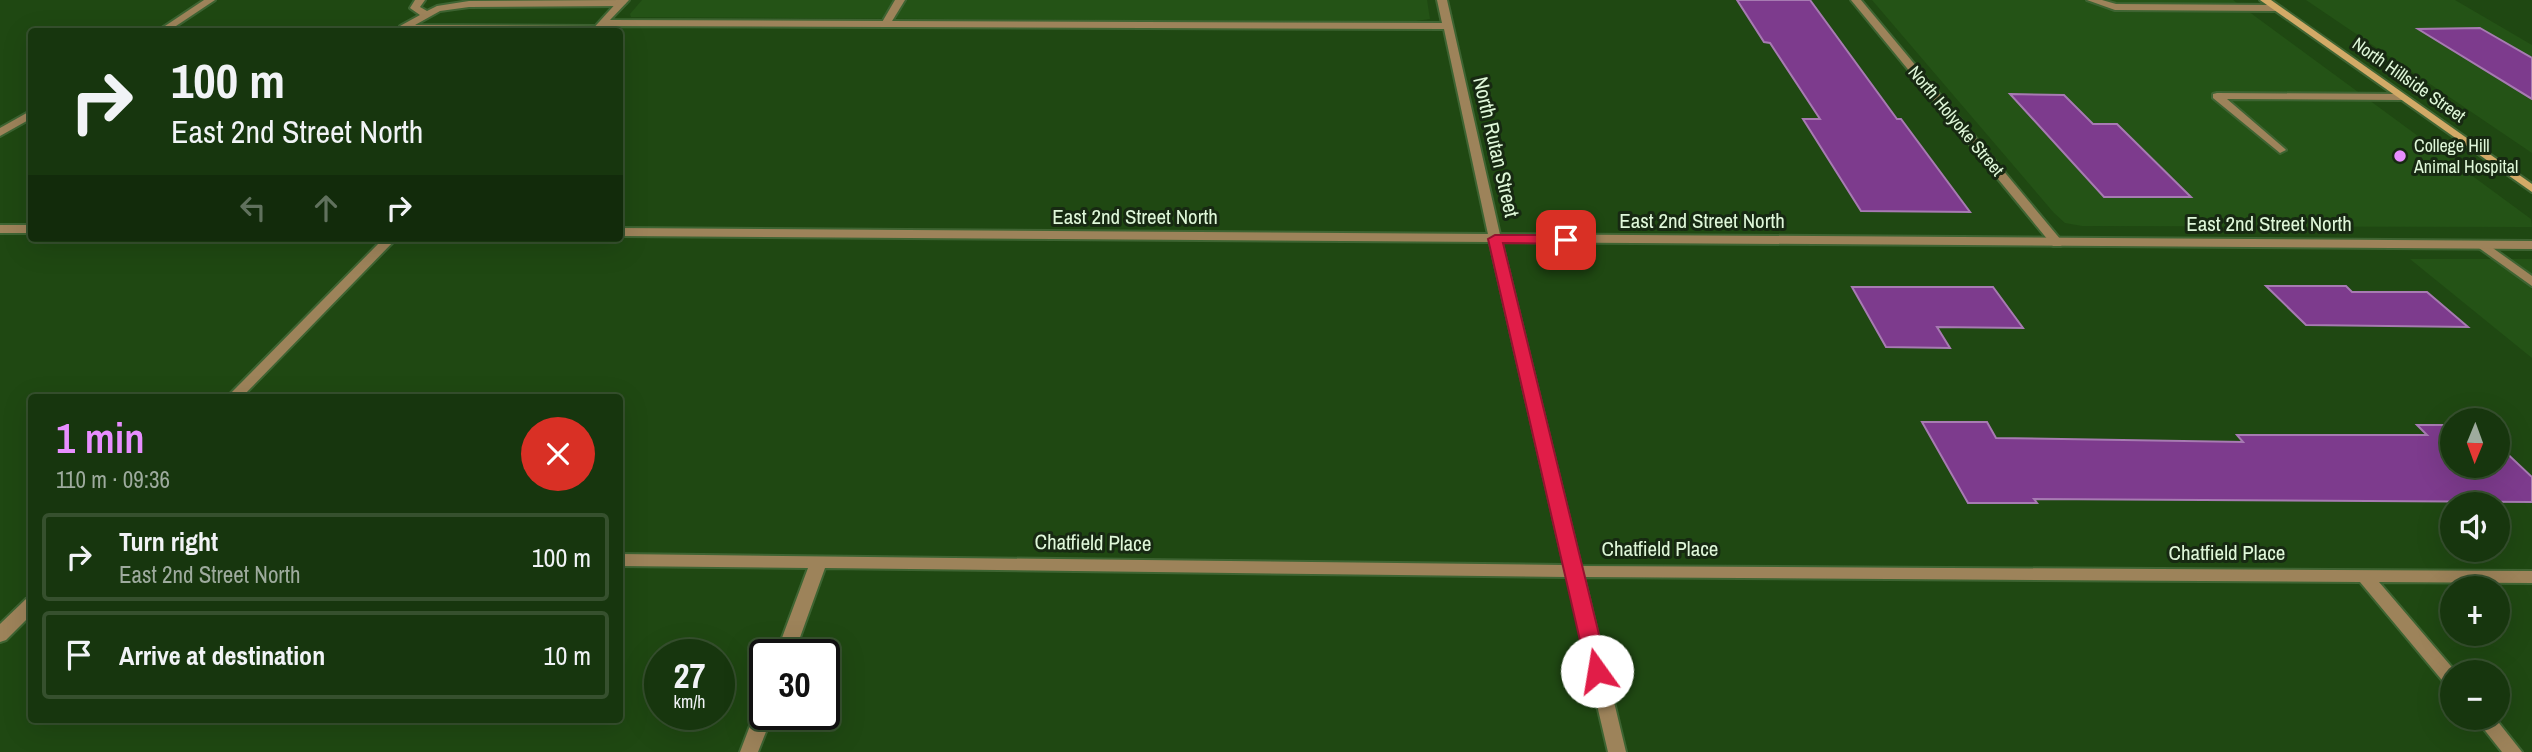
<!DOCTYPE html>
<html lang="en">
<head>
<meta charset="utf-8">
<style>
	:root { --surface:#17360e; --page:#24411c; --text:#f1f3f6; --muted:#9eab9e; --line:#36502e; --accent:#e88eff }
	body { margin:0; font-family:"Archivo Narrow",sans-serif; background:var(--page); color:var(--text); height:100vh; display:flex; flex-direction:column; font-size:26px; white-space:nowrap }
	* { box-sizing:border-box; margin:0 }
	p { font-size:23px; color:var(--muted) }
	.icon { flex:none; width:38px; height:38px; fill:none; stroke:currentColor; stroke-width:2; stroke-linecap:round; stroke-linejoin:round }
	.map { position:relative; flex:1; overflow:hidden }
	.drawer { position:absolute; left:28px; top:394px; width:595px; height:329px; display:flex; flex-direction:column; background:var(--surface); border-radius:7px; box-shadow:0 7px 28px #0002,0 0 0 2px var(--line) }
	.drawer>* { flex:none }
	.hud { position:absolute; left:28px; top:28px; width:595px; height:214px; border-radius:7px; box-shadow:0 7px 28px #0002,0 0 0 2px var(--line); background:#17360e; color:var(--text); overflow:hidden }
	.needle { width:46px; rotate:181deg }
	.tools { position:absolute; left:2440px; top:408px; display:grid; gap:14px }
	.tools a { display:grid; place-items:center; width:70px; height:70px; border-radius:50%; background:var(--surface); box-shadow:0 7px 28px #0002,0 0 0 2px var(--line); font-size:35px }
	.speed { position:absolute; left:644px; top:639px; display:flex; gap:14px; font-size:35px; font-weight:700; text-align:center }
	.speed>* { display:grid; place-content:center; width:91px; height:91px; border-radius:50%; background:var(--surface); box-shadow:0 7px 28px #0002,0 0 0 2px var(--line); line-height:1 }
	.speed small { font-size:18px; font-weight:400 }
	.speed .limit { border:4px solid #111; border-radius:10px; background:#fff; color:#111 }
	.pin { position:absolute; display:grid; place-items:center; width:60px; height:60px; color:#fff; margin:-30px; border-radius:14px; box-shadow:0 4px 10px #0006 }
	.me { position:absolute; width:77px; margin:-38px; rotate:347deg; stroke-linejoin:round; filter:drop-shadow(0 0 5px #0008) }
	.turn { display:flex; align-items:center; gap:24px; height:147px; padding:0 28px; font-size:32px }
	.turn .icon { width:91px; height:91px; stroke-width:2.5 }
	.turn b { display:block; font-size:49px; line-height:60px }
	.lanes { display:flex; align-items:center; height:66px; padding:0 28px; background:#0003; justify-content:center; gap:35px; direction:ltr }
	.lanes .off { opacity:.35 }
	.round { display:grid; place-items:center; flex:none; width:74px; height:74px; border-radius:37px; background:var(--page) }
	.head { display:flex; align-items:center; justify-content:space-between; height:119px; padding:0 28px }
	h1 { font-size:42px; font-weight:600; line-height:52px; color:var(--accent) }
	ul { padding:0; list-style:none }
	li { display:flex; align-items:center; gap:21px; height:88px; margin:0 14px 10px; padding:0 14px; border:4px solid var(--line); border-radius:7px }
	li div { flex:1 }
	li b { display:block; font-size:26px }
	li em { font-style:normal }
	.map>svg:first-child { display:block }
	.built { fill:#245316 }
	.building { fill:#7d3b8d; stroke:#a77bb2; stroke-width:2 }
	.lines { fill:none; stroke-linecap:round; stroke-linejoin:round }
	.service-casing { stroke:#3e6432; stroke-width:4 }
	.minor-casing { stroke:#3e6432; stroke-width:4 }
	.tertiary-casing { stroke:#3e6432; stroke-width:4 }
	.secondary-casing { stroke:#3e6432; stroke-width:4 }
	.service { fill:#9d835a; fill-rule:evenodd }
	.minor { fill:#9d835a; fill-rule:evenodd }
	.tertiary { fill:#9d835a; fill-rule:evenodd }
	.secondary { fill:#d3aa67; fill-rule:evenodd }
	.route { fill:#e11d48; stroke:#92132f; stroke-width:2 }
	.poi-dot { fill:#e88eff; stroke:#172912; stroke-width:2.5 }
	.labels { text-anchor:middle; stroke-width:6; stroke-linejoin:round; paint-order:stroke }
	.far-street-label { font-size:18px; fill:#dff7d9; stroke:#172912 }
	.far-poi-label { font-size:18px; fill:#dff7d9; stroke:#172912; text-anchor:start }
	.street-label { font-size:21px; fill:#dff7d9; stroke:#172912 }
</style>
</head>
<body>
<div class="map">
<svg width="2532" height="752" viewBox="0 0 2532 752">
	<rect width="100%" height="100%" fill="#1f4812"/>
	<!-- built -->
	<g class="built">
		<polygon points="642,0 1427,0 1430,19 1409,22 631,17 630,14"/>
		<polygon points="1872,0 2233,0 2531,219 2532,227 2082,226 2065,223 2054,213"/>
		<polygon points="2306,0 2455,0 2532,45 2532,153"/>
		<polygon points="2410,259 2532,259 2532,358"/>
	</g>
	<!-- building -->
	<g class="building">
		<polygon points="1737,0 1810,0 1897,119 1901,119 1970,212 1861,211 1803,119 1820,119 1770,43 1764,42"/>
		<polygon points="2480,28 2532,58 2532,99 2418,29"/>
		<polygon points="2010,94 2064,95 2093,124 2117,124 2191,197 2104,197"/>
		<polygon points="2266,286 2346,286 2352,292 2427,292 2468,327 2306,325"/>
		<polygon points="1852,287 1993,287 2023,328 1937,327 1950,348 1886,347"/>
		<polygon points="1922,422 1987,422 1996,438 2243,442 2237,435 2427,435 2417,425 2452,425 2452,466 2497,466 2497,444 2532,477 2532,502 2034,499 2037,503 1968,503"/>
	</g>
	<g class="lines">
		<!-- service casing -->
		<g class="service-casing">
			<g id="service">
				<polygon points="415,0 425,0 420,7 427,11 437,6 469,1 621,0 626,3 621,6 469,7 440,11 415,25 596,26 601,29 597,32 400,30 400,26 420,15 410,8"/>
				<polygon points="895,0 905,0 889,26 883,26 881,24"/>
				<polygon points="2087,0 2102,0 2116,4 2276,5 2281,8 2276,11 2115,10"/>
				<polygon points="2217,93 2402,94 2407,97 2402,100 2227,99 2284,148 2286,150 2280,153 2213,98 2213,94"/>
				<polygon points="2483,241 2532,276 2532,286 2479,248 2477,245 2479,242"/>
			</g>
		</g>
		<!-- minor casing -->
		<g class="minor-casing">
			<g id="minor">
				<polygon points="204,0 215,0 167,32 156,32"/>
				<polygon points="619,0 629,0 610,20 1442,23 1437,0 1447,0 1501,239 1581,566 2532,571 2532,583 2379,582 2456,672 2452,672 2452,687 2446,685 2360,582 1584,577 1626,752 1608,752 1567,577 825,568 794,654 776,654 808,568 620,566 620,554 1564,565 1489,239 1444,29 605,26 600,32 590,32"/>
				<polygon points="1851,0 1861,0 2061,240 2063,243 2061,246 2053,246"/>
				<polygon points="32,110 32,118 0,136 0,128"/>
				<polygon points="384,238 397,238 242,397 227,397"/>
				<polygon points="32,597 32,614 6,640 0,642 0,624 26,599"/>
				<polygon points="765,703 765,714 773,714 758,752 740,752 756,710 758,705"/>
				<polygon points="2475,718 2495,718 2522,752 2502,752"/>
			</g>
		</g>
		<!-- tertiary casing -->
		<g class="tertiary-casing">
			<g id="tertiary">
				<rect x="0" y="225" width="32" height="8"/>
				<polygon points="620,228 2532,241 2532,249 620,236"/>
			</g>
		</g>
		<!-- secondary casing -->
		<g class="secondary-casing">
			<polygon id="secondary" points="2260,0 2271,0 2532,184 2532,192"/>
		</g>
		<!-- service -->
		<use href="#service" class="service"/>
		<!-- minor -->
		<use href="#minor" class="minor"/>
		<!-- tertiary -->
		<use href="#tertiary" class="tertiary"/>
		<!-- secondary -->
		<use href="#secondary" class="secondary"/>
	</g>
	<!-- route -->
	<polygon class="route" points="1495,235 1566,235 1573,240 1566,244 1503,243 1608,671 1605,676 1597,679 1590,676 1587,671 1488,239"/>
	<!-- markers -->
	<circle class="poi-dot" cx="2400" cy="156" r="7"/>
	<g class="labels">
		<!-- far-street labels -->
		<g class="far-street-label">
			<text transform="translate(2409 80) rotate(35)" y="6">North Hillside Street</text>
			<text transform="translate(1956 121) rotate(50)" y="6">North Holyoke Street</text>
		</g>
		<!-- far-poi labels -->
		<g class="far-poi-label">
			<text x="2414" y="152">College Hill<tspan x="2414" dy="21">Animal Hospital</tspan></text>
		</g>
		<!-- street labels -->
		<g class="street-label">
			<text transform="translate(1496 147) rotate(77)" y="7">North Rutan Street</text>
			<text x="1135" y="224">East 2nd Street North</text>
			<text x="1702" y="228">East 2nd Street North</text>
			<text x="2269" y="231">East 2nd Street North</text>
			<text transform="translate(1093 543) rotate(1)" y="7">Chatfield Place</text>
			<text x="1660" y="556">Chatfield Place</text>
			<text x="2227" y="560">Chatfield Place</text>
		</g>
	</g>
</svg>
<div class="tools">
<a><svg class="needle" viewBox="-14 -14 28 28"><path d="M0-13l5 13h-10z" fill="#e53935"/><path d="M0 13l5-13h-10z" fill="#9eab9e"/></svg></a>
<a><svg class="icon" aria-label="sound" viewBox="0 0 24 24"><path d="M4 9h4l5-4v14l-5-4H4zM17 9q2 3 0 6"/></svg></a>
<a>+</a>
<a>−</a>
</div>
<div class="speed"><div>27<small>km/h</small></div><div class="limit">30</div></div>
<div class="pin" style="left:1566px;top:240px;background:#d93025"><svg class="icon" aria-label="arrive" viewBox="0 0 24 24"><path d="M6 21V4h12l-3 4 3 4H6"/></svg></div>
<svg class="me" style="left:1597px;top:671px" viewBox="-20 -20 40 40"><circle r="19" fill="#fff"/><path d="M0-13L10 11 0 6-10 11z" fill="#e11d48"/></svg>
<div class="hud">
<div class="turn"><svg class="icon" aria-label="right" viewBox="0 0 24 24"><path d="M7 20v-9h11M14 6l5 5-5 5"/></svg><div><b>100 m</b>East 2nd Street North</div></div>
<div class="lanes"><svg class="icon off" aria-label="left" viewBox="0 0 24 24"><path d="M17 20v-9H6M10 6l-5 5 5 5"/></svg><svg class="icon off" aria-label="ahead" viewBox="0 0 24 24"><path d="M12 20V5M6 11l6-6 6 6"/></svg><svg class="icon" aria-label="right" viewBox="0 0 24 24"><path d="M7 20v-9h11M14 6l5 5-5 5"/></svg></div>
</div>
<section class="drawer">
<div class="head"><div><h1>1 min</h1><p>110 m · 09:36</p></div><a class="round" style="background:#d93025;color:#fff"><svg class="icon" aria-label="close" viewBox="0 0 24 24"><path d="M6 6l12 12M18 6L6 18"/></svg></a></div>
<ul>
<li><svg class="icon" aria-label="right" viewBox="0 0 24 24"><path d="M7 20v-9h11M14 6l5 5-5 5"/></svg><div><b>Turn right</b><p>East 2nd Street North</p></div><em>100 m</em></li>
<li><svg class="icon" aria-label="arrive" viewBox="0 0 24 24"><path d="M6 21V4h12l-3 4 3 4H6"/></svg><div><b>Arrive at destination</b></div><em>10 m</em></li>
</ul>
</section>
</div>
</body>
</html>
